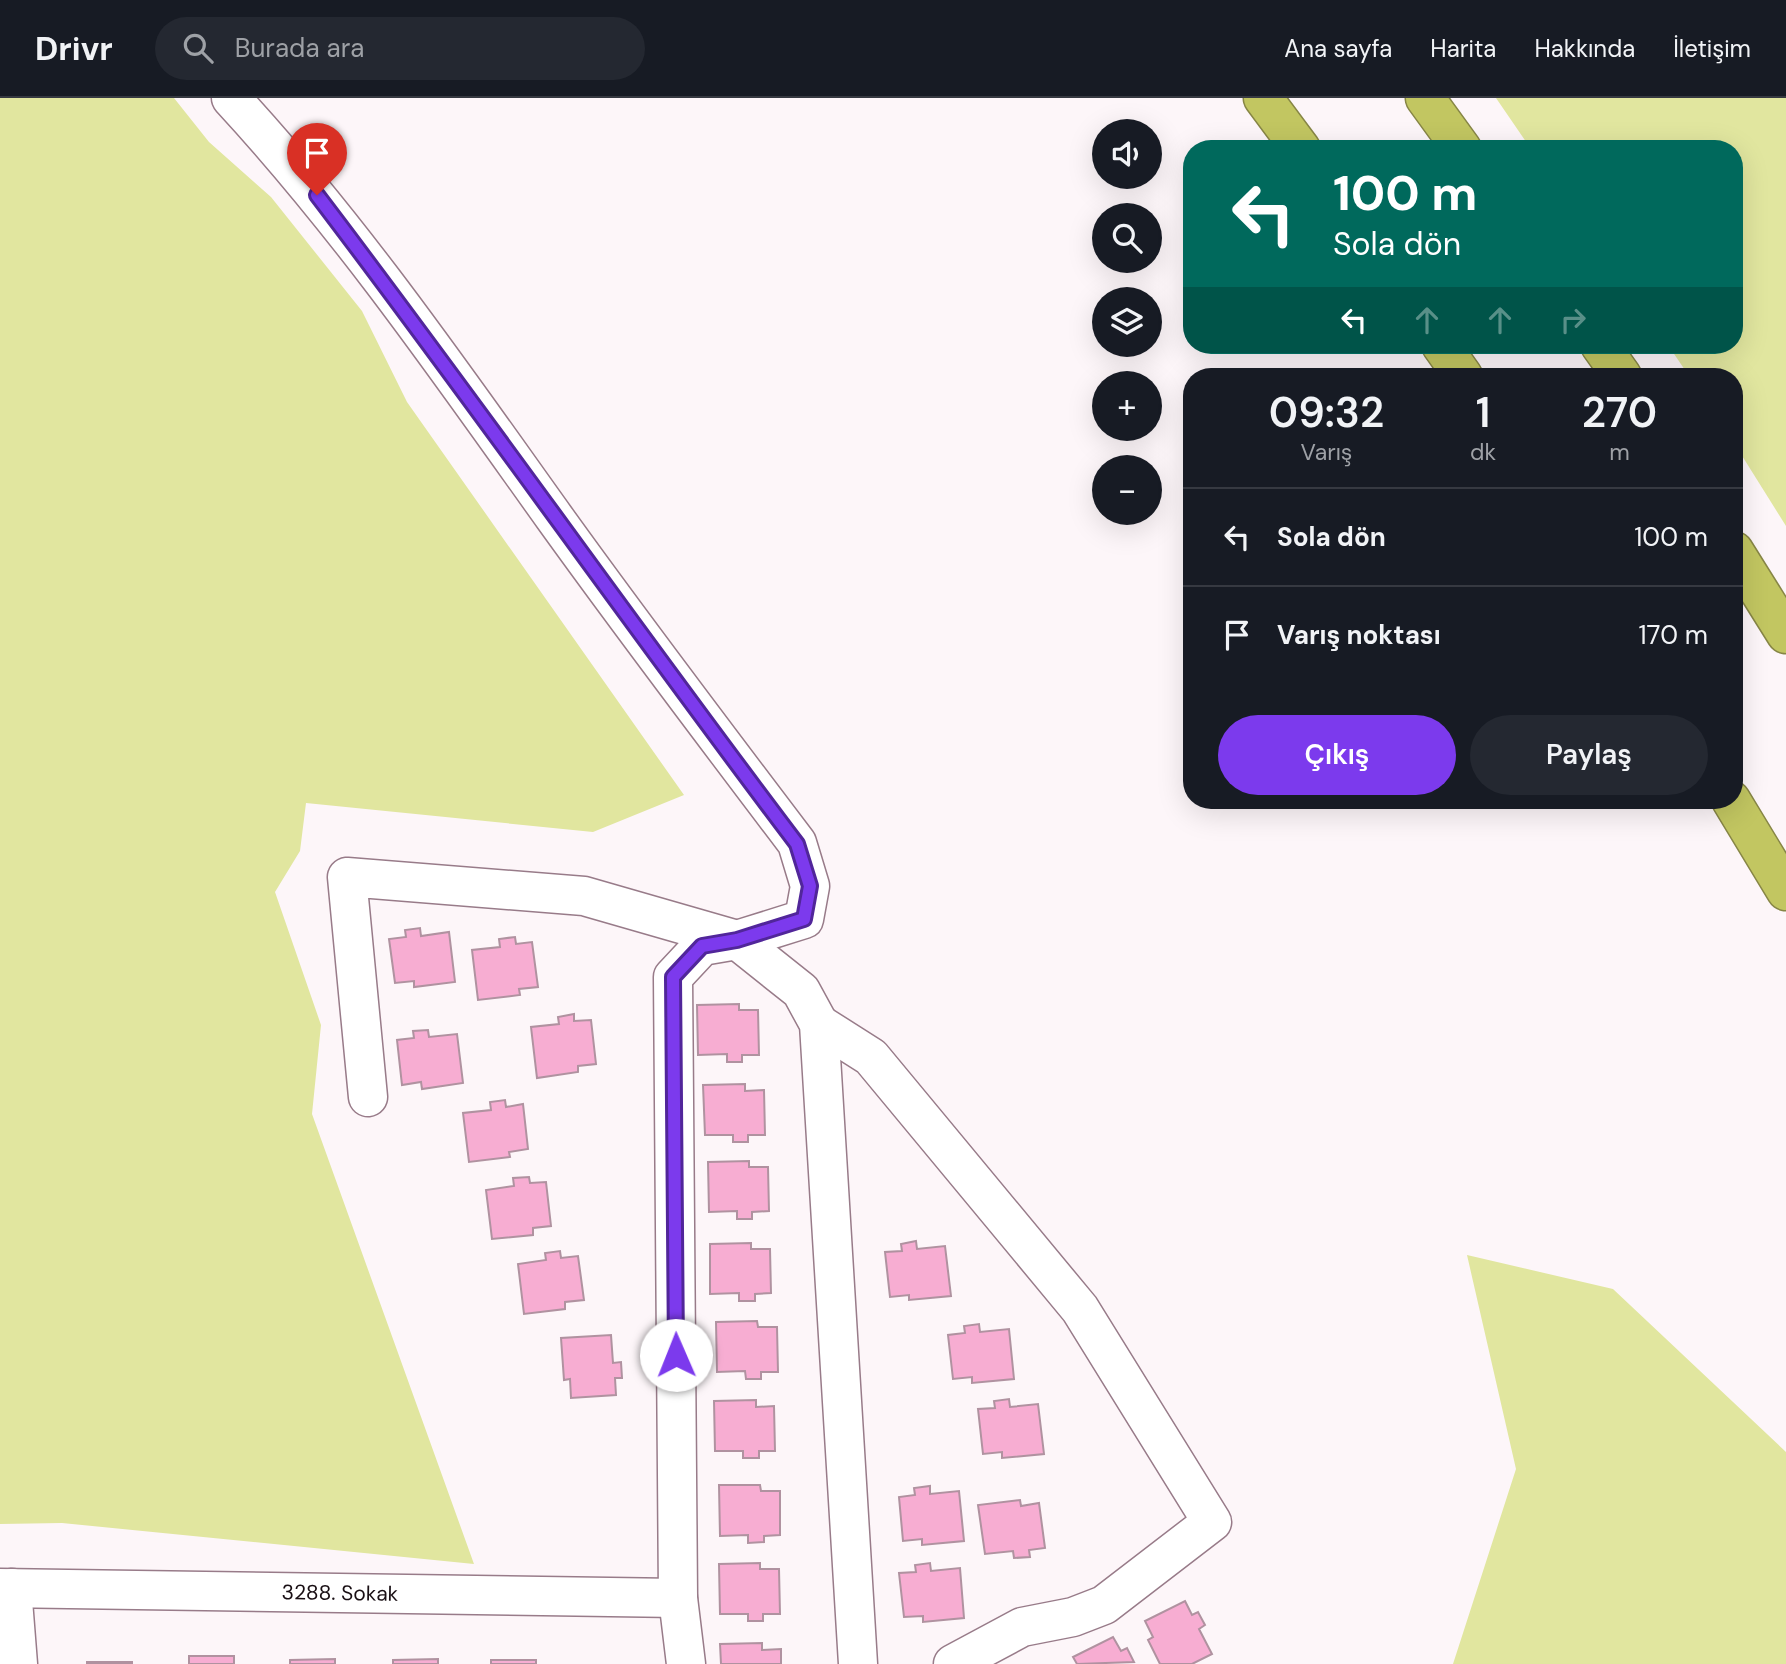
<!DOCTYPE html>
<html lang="tr">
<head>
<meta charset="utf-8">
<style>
	:root { --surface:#171b24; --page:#242831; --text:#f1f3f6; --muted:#9ea1a6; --line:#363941; --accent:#7c3aed }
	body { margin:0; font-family:"DM Sans",sans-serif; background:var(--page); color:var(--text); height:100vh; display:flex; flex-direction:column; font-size:26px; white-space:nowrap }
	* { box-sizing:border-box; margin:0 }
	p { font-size:23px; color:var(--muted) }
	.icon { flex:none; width:38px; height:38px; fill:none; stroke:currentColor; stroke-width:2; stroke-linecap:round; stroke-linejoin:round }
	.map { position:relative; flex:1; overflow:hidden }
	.panel { position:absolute; left:1183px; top:270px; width:560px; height:441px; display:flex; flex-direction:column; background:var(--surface); border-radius:28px; box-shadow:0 7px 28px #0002 }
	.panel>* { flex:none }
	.banner { position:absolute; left:1183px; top:42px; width:560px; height:214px; border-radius:28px; box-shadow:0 7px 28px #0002; background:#00695c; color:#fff; overflow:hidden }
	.fabs { position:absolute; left:1092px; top:21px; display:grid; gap:14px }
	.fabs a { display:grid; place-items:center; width:70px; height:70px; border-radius:50%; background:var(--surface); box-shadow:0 7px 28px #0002; font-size:35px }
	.pin { position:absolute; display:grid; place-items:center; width:60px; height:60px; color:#fff; margin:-72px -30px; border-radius:50% 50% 50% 0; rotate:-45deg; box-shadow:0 0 7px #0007 }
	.pin .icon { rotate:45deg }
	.me { position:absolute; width:77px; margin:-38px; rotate:359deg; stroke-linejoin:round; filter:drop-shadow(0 0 5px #0008) }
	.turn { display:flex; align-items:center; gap:24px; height:147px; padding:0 35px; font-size:32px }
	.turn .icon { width:91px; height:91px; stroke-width:2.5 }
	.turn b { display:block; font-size:49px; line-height:60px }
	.lanes { display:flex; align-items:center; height:66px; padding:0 35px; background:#0003; justify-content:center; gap:35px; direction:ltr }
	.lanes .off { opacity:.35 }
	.eta { display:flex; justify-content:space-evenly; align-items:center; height:119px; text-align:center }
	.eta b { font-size:42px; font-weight:600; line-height:49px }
	.action { display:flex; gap:14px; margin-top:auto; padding:14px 35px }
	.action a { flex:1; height:80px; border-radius:42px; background:var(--accent); color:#fff; font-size:28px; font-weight:600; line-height:80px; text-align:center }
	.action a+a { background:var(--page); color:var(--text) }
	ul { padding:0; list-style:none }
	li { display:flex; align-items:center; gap:21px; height:98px; padding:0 35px; border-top:2px solid var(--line) }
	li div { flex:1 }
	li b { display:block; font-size:26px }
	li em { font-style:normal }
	header { display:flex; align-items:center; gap:42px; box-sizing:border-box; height:98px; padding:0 35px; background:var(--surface); border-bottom:2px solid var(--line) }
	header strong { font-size:33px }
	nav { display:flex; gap:38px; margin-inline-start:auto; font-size:24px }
	.search { width:490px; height:63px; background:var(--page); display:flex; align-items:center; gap:18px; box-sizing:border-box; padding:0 24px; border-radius:38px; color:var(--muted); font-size:26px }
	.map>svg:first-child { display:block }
	.green { fill:#e1e69f }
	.building { fill:#f7add2; stroke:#b092a0; stroke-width:2 }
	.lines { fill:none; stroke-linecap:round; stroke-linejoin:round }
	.minor-casing { stroke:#987b89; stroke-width:41 }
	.highway-casing { stroke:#878646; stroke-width:41 }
	.minor { stroke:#fff; stroke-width:38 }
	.highway { stroke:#c2c661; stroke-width:38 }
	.route-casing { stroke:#51269a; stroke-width:18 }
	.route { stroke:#7c3aed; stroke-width:12 }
	.labels { text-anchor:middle; stroke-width:5; stroke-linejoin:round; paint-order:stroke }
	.street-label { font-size:21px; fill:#190f14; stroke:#fdf6f9 }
</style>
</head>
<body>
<header>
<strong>Drivr</strong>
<div class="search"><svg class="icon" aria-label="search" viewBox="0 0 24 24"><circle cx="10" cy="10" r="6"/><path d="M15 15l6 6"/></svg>Burada ara</div>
<nav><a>Ana sayfa</a><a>Harita</a><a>Hakkında</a><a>İletişim</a></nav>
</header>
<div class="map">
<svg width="1786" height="1566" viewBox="0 0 1786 1566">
	<rect width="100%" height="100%" fill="#fdf6f9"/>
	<!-- green -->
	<g class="green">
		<polygon points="0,0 174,0 209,44 271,99 362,213 407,304 684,697 593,734 306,705 300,753 275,794 321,927 312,1016 474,1466 62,1425 0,1426"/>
		<polygon points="1496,0 1786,0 1786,428 1734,345 1734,278 1689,278 1668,247 1734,247 1734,51 1531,51"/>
		<polygon points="1467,1157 1613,1191 1786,1354 1786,1566 1453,1566 1516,1371"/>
	</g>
	<!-- building -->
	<g class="building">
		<polygon points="420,830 421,838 449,834 455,884 414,889 414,883 395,885 389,841 406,839 405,832"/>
		<polygon points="515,839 516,846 532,844 538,889 519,891 520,897 478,902 472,852 500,849 499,841"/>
		<polygon points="739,906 739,912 758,912 759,957 742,957 742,964 727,964 727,956 698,957 697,907"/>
		<polygon points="574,916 574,923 591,922 596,966 578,968 578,974 537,980 531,929 559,926 558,919"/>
		<polygon points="428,932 429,939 457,936 463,985 422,991 421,984 402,987 397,942 414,940 413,933"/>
		<polygon points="745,986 745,993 764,992 765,1037 748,1037 748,1044 733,1044 733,1037 705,1037 703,987"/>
		<polygon points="505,1002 506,1009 523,1006 528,1051 509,1054 510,1059 469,1064 463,1015 491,1012 490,1004"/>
		<polygon points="749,1063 749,1069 768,1069 769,1113 752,1114 752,1121 737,1121 737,1113 709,1114 708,1064"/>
		<polygon points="529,1079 530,1085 546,1084 551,1128 533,1130 533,1137 492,1141 486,1092 514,1088 513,1080"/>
		<polygon points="916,1143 917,1151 945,1148 951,1198 909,1202 909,1197 890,1199 885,1154 902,1153 901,1146"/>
		<polygon points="751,1145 751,1151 770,1151 771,1195 755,1196 755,1203 739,1203 739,1195 710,1196 710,1146"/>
		<polygon points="560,1153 561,1160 578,1158 584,1202 565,1204 565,1211 524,1216 518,1166 546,1162 545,1155"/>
		<polygon points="757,1223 758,1229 777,1229 778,1274 761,1274 761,1281 746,1281 745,1273 717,1274 716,1224"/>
		<polygon points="979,1226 980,1234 1009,1231 1014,1281 972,1285 972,1279 953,1281 948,1237 965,1235 964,1228"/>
		<polygon points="611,1237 613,1265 621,1264 622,1280 615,1280 616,1297 571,1300 570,1281 564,1282 561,1240"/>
		<polygon points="1009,1301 1010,1309 1038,1306 1044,1356 1002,1360 1002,1354 983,1356 978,1311 995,1310 994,1303"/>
		<polygon points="756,1302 756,1309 774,1308 775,1353 759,1353 759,1360 743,1360 743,1353 715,1353 714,1303"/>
		<polygon points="719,1387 760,1387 761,1393 780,1393 780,1437 764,1438 764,1444 748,1445 748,1437 720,1438"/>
		<polygon points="930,1388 930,1396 959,1393 964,1443 922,1447 922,1441 903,1443 899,1399 915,1397 914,1390"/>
		<polygon points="1020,1402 1021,1408 1039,1405 1045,1450 1029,1452 1030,1459 1014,1460 1013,1453 985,1456 978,1407"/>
		<polygon points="760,1465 760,1471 779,1471 780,1516 763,1516 763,1523 748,1523 748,1516 720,1516 719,1466"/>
		<polygon points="930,1465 931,1473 960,1470 964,1520 923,1524 923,1518 904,1519 899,1475 916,1474 915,1467"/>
		<polygon points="1185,1503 1192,1517 1198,1514 1205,1527 1199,1531 1212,1556 1192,1566 1160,1566 1148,1542 1153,1539 1145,1523"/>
		<polygon points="1113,1539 1121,1553 1127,1550 1134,1564 1077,1566 1073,1559"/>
		<polygon points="762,1545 762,1552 781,1551 781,1566 721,1566 720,1546"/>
		<rect x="189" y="1558" width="45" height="8"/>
		<polygon points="335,1561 335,1566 290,1566 290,1562"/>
		<polygon points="438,1561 438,1566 393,1566 393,1562"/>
		<rect x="491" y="1562" width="45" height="4"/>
		<rect x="87" y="1564" width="45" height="2"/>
	</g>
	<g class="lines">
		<!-- minor casing -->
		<g class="minor-casing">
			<g id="minor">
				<path d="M231,0c120,130 220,275 323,419 79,110 161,218 243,326l13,43 -6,33 -67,21 -35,6 -29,31 5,621 8,66"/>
				<polyline points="819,926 871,959 1080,1211 1212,1424 1104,1507 1073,1519 1022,1529 953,1566"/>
				<polyline points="368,999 347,779 584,798 737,842 801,893 819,926 858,1566"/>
				<path id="s1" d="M0,1490l678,10"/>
				<polyline points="12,1490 18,1566"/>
			</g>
		</g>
		<!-- highway casing -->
		<g class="highway-casing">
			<g id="highway">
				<polyline points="1263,0 1301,51"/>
				<polyline points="1425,0 1462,51"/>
				<polyline points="1441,247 1463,278"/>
				<polyline points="1600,247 1622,278"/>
				<polyline points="1734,453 1786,536"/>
				<polyline points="1731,702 1786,793"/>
			</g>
		</g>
		<!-- minor -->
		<use href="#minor" class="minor"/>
		<!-- highway -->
		<use href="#highway" class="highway"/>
	</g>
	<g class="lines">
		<!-- route casing -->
		<g class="route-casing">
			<path id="route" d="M317,97c163,214 317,434 480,649l13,42 -6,33 -67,21 -35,6 -29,31 3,378"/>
		</g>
		<!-- route -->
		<use href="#route" class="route"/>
	</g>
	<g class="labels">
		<!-- street labels -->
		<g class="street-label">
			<text dy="7" stroke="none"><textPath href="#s1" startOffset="340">3288. Sokak</textPath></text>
		</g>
	</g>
</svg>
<div class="fabs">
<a><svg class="icon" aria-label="sound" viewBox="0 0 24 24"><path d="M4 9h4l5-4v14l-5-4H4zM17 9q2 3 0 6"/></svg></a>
<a><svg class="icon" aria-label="search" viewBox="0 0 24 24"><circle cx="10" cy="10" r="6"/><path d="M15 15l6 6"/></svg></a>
<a><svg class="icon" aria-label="layers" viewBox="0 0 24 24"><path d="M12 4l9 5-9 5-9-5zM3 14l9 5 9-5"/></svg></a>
<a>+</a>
<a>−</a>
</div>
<div class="pin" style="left:317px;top:97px;background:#d93025"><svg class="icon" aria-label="arrive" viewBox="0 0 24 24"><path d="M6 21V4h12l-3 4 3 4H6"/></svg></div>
<svg class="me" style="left:676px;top:1257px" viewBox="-20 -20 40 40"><circle r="19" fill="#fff"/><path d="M0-13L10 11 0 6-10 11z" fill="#7c3aed"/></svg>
<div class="banner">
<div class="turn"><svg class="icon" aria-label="left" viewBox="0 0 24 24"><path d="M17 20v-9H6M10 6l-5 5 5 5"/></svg><div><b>100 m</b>Sola dön</div></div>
<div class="lanes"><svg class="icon" aria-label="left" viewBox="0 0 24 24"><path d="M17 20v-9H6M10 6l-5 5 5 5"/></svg><svg class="icon off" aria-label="ahead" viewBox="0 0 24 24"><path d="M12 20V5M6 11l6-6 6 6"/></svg><svg class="icon off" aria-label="ahead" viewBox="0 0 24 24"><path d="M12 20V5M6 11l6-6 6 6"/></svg><svg class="icon off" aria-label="right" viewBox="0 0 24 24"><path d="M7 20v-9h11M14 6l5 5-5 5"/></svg></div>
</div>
<section class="panel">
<div class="eta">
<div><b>09:32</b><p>Varış</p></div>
<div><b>1</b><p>dk</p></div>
<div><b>270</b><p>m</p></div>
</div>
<ul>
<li><svg class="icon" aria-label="left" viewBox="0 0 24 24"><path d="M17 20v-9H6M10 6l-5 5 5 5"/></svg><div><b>Sola dön</b></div><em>100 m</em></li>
<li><svg class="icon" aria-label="arrive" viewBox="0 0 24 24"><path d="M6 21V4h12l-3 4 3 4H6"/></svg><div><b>Varış noktası</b></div><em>170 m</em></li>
</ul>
<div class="action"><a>Çıkış</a><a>Paylaş</a></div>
</section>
</div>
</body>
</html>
